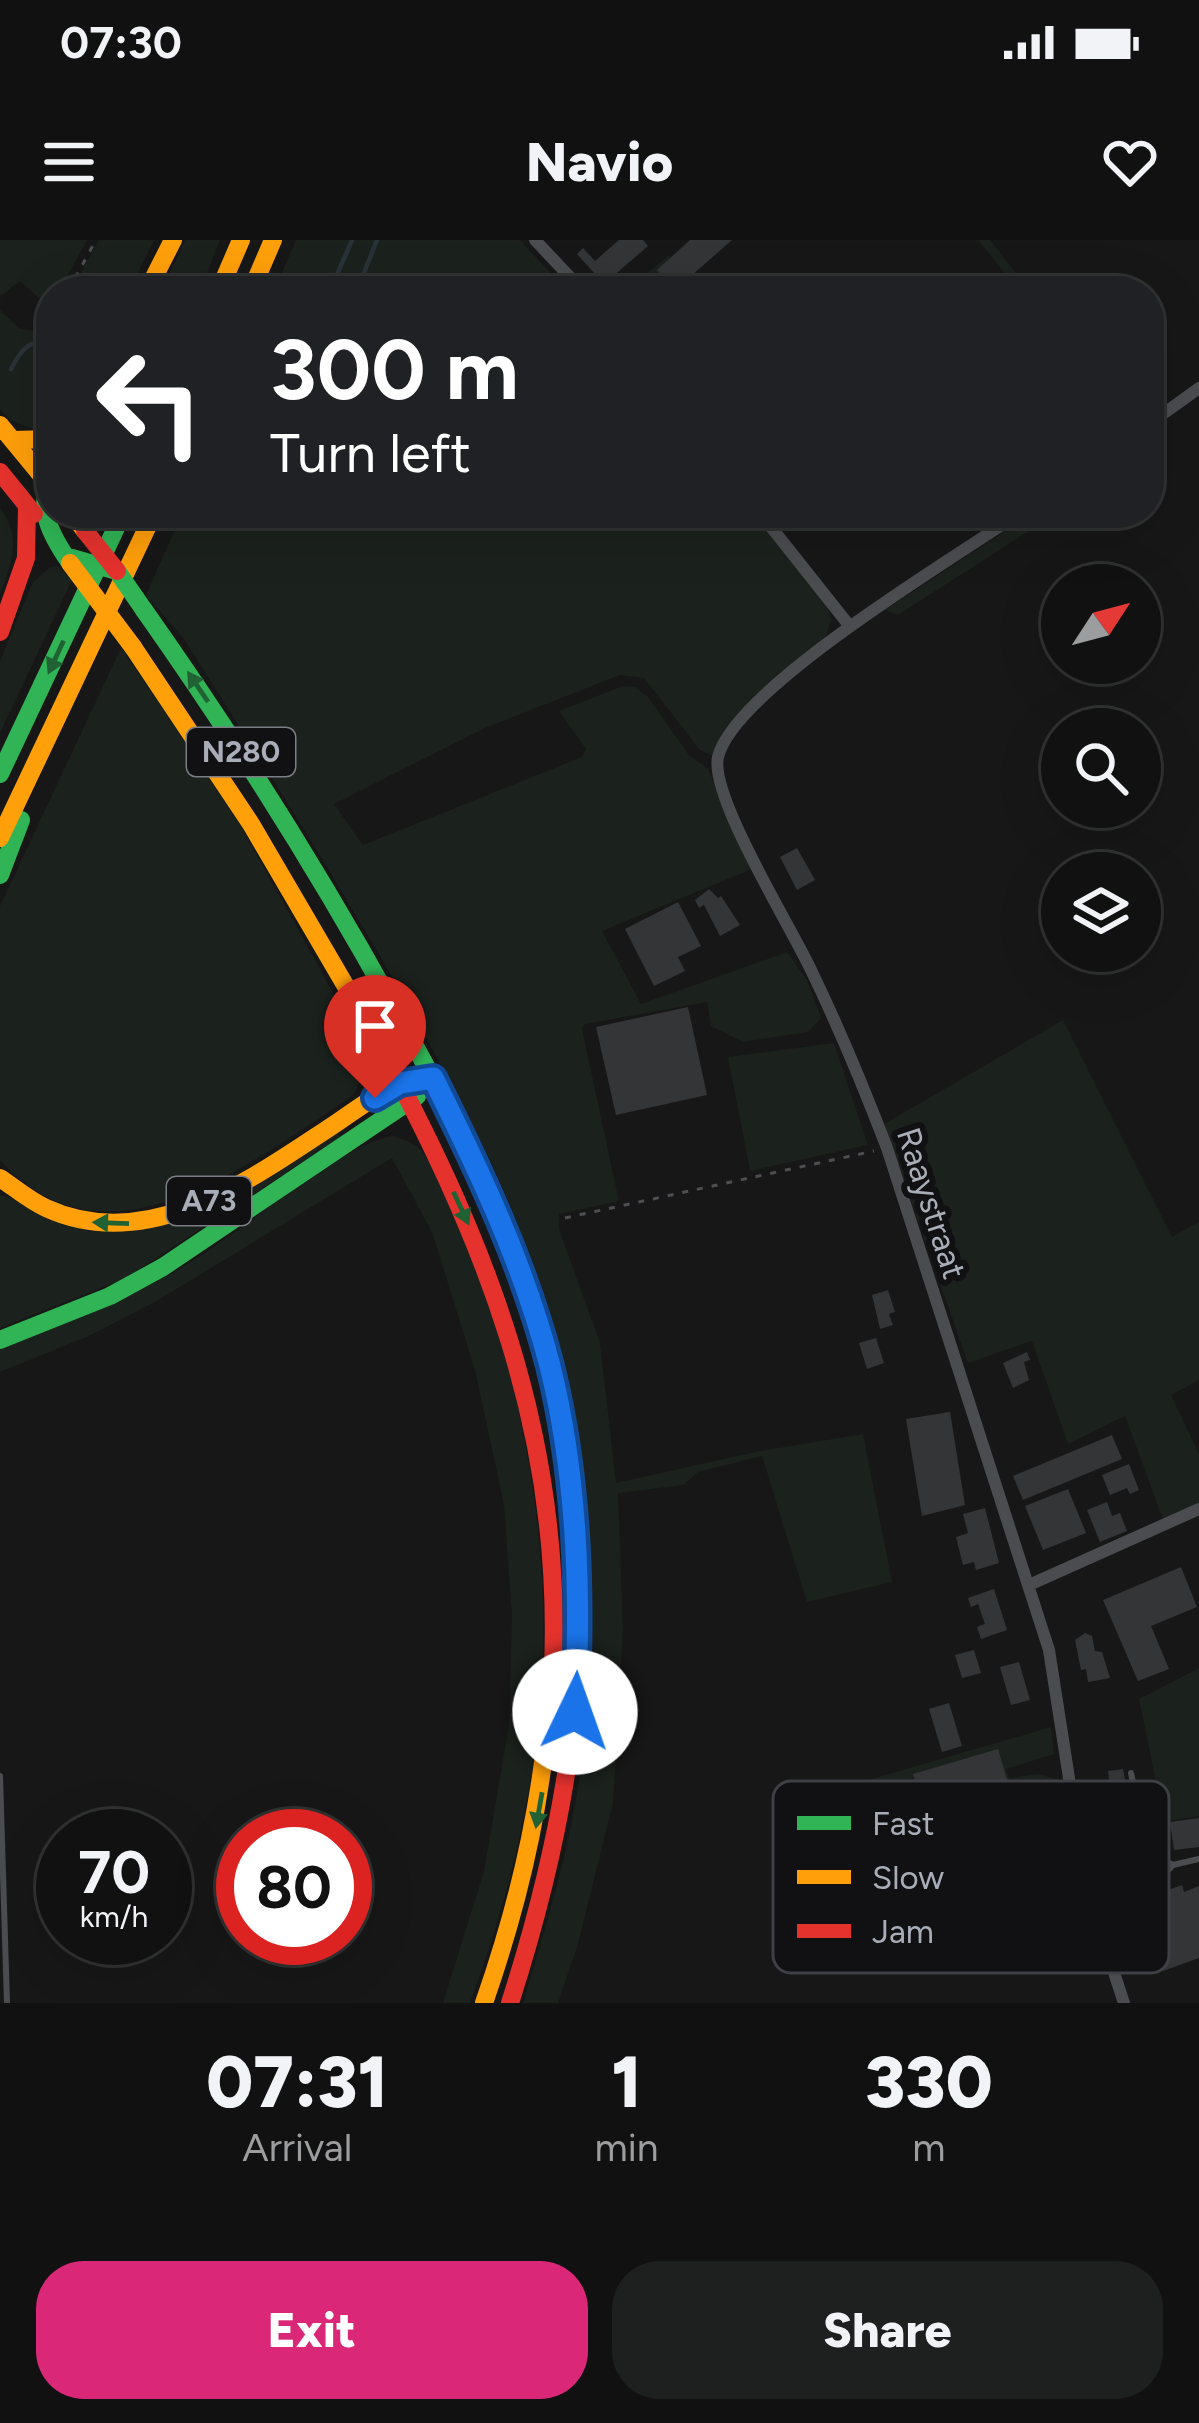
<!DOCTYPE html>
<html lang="en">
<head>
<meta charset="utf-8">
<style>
	:root { --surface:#111; --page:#1e1f1f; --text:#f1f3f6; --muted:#9c9d9f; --line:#303131; --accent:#db2777 }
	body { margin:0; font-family:Figtree,sans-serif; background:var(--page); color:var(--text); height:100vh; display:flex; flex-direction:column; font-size:45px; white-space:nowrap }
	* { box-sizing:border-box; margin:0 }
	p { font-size:39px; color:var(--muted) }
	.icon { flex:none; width:66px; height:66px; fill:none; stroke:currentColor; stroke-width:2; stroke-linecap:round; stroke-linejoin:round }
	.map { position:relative; height:1763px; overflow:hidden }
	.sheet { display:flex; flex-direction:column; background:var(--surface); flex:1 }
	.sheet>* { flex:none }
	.guide { position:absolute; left:36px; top:36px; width:1128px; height:252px; border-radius:48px; box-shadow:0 12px 48px #0002,0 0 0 3px var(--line); background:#202124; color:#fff; overflow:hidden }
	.needle { width:78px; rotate:54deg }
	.fabs { position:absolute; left:1041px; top:324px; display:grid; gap:24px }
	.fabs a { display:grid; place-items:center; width:120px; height:120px; border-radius:50%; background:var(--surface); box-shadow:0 12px 48px #0002,0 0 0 3px var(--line); font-size:60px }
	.speed { position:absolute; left:36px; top:1569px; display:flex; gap:24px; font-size:60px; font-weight:700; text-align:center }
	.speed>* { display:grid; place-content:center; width:156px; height:156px; border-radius:50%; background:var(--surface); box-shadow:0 12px 48px #0002,0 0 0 3px var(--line); line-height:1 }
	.speed small { font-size:30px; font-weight:400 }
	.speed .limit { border:18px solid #d22; background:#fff; color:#111 }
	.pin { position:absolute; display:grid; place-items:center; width:102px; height:102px; color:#fff; margin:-123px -51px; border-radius:50% 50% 50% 0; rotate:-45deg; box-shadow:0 0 12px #0007 }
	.pin .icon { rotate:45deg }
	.me { position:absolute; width:132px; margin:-66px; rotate:3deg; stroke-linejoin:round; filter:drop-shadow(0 0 9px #0008) }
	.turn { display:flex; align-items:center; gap:42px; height:252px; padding:0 36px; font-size:54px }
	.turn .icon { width:156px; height:156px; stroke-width:2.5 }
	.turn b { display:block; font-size:84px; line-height:102px }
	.eta { display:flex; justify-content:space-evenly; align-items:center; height:204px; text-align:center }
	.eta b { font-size:72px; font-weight:800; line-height:84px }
	.cta { display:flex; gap:24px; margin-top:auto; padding:24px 36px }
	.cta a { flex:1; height:138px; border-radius:48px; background:var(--accent); color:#fff; font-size:48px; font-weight:800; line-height:138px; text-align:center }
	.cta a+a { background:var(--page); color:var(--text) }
	.status { display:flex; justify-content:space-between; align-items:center; height:84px; padding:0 60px; background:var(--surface); direction:ltr }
	.status svg { height:33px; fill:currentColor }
	header { display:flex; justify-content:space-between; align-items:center; height:156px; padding:0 36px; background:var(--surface); font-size:54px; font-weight:800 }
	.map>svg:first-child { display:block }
	.green { fill:#1b211c }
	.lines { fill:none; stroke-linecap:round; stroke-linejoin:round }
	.stream { stroke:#2a3239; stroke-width:4.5 }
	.building { fill:#343537 }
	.path { stroke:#4d4e52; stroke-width:3; stroke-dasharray:6 9; stroke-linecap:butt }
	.lane { stroke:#4b4c50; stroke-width:6 }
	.street { stroke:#4b4c50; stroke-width:12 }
	.fast { stroke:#30b455; stroke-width:18 }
	.slow { stroke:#ff9f0a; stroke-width:18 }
	.jam { stroke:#e5322d; stroke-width:18 }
	.fast-bridge { stroke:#30b455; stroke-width:18 }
	.slow-bridge { stroke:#ff9f0a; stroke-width:18 }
	.jam-bridge { stroke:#e5322d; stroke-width:18 }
	.oneway { fill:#206234 }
	.route-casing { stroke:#114b97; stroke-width:30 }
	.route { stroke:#1a73e8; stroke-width:21 }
	.labels { text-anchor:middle; stroke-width:12; stroke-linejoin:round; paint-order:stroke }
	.shield { fill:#111113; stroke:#7b7e86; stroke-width:3 }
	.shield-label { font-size:30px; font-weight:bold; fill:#a8adb8 }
	.street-label { font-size:33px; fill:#a8adb8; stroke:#111113 }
	.key { fill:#111113; stroke:#3e4045; stroke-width:3 }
	.key-label { font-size:33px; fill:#a8adb8 }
</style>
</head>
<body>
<div class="status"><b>07:30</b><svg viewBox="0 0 49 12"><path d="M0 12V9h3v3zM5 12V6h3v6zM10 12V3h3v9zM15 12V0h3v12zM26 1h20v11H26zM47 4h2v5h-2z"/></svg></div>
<header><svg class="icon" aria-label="menu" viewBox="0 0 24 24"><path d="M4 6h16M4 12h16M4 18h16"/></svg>Navio<svg class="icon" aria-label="heart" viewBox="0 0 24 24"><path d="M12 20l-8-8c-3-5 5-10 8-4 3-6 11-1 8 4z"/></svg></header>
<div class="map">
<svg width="1199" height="1763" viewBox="0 0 1199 1763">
	<rect width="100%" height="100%" fill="#171717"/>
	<!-- green -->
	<g class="green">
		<polygon points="0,0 87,0 59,51 51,51 50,68 20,41 0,56"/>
		<polygon points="99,0 154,0 129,51 71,51"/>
		<polygon points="185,0 220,0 200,51 161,51"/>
		<polygon points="296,0 520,0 567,51 274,51"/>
		<polygon points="978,0 990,0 1030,51 1019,51"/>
		<polygon points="669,15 699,49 696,51 627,51"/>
		<polygon points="0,70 19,88 43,92 51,85 51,182 37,190 10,180 0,169"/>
		<path d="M0,268c22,30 12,54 0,86z"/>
		<path d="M182,273h572l73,92 4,16 -6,17 -90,82 -22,36 -13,-6 -56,-72 -24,-3 -135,53 -151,76 29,41 219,-88 4,-8 -27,-38 64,-25 12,1 13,10 41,58 19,14 44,100 -150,62 39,73 146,-52 20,28 14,38 -13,14 -65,10 -32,-16 -4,-24 -122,22 -3,5 37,172 -60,13v15l41,114 16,140 144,-32 103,-17 29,148 -85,20 -45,-146 -64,16 -15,13 -65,8 5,137 -10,173 -35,141 -20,59h-35c23,-78 48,-156 58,-238 22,-175 1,-361 -58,-527 -22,-62 -55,-122 -86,-180 -77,-144 -166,-281 -253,-419l-38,-44z"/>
		<polygon points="1033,273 1057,273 898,375 885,370"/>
		<polygon points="58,326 72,340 0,493 0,421 33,342 50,327"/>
		<path d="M121,408l98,138 141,256c7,22 5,37 -9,55 -99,64 -244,183 -351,63v-254z"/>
		<polygon points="1063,780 1172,997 1199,982 1199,1140 1171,1155 1199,1214 1199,1263 1163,1279 1125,1176 1068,1204 1032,1101 968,1123 884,884"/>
		<polygon points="834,803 868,905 750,931 728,817"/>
		<polygon points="336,890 341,897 126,1038 0,1088 0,955 126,992"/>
		<path d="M394,896c9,4 18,6 25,12 18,16 46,90 55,115 11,31 24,63 34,95 7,26 11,54 16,80 40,200 16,375 -54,565h-27l41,-132 25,-146 3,-109 -8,-111 -29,-135 -43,-138 -40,-74 -237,144 -64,33 -91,37v-24c68,-27 138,-52 200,-92 46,-29 145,-114 194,-120z"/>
		<polygon points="1199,1428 1199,1576 1164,1582 1139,1459"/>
		<polygon points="1051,1487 1054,1514 1006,1529 1009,1538 1039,1534 1059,1540 1069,1619 901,1679 858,1543"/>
	</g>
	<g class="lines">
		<!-- stream -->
		<g class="stream">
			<polyline points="330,51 352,0"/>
			<polyline points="357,51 377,0"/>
			<path d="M11,129c9,-17 18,-32 40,-25"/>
		</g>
	</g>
	<!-- building -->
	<g class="building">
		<polygon points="619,0 643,0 648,6 604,44 577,14 583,8 595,21"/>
		<polygon points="690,0 732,0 675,50 657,30"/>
		<polygon points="797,608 815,640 797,650 780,617"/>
		<polygon points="709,649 718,658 721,656 740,685 720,696 704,665 699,668 695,660"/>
		<polygon points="678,662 701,706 678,717 685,731 654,746 625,689"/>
		<polygon points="688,767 707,855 616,875 596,787"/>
		<polygon points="888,1050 895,1072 889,1074 893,1085 880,1089 872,1055"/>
		<polygon points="876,1098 884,1123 867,1129 859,1103"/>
		<polygon points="1027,1112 1030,1120 1024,1122 1029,1140 1013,1148 1003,1123"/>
		<polygon points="950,1172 965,1265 922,1276 906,1179"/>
		<polygon points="1112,1195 1122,1219 1023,1260 1013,1236"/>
		<polygon points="1129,1224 1139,1250 1130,1254 1127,1248 1110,1255 1102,1235"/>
		<polygon points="1068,1249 1086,1293 1043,1310 1025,1266"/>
		<polygon points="1107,1262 1112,1276 1120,1273 1127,1291 1100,1302 1087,1270"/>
		<polygon points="985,1268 999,1323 976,1330 974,1322 963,1325 956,1297 968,1293 963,1274"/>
		<polygon points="1181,1327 1197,1367 1151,1386 1169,1429 1138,1441 1103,1360"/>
		<polygon points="994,1349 1007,1390 981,1399 977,1387 985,1384 978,1364 971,1367 968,1358"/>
		<polygon points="1085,1393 1092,1396 1095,1411 1102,1412 1110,1438 1088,1442 1086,1429 1081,1430 1075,1400"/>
		<polygon points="974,1410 981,1433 962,1438 955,1415"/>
		<polygon points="1019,1422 1030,1460 1011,1465 1000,1427"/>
		<polygon points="949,1463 962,1506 942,1512 929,1469"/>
		<polygon points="998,1509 1012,1556 1007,1557 1010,1570 1026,1565 1032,1586 1001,1596 992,1561 927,1581 913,1534"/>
		<polygon points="1123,1529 1137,1609 1116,1612 1108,1531"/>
		<polygon points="1199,1578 1199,1607 1174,1610 1170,1582"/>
		<polygon points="1182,1645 1184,1652 1199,1646 1199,1718 1163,1731 1139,1661"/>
	</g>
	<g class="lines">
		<!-- path -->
		<g class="path">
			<polyline points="68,51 96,0"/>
			<polyline points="565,978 874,911"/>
		</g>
		<!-- lane -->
		<g class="lane">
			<polyline points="1131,1533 1148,1613 1173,1625"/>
			<polyline points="0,1536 7,1763"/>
			<polyline points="1073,1544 1096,1551 1107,1619"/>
			<polyline points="1082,1609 1107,1619 1148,1613"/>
			<polyline points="1086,1647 1111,1651 1159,1640 1173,1625 1199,1619"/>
		</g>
		<!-- street -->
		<g class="street">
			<polyline points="535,0 583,51"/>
			<polyline points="1149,184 1199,148"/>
			<polyline points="760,273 848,384"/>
			<path d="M1020,273c-63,43 -285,175 -302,244 -9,39 75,173 94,215 28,58 52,116 75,176l162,502 37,237 38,116"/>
			<polyline points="1029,1345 1199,1269"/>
		</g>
		<!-- fast -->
		<g class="fast">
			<path d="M51,236c-14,34 -1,58 19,87"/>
			<path d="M144,370c91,129 175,262 251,400 56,100 110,203 143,313 19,64 29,130 36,197"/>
			<polyline points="0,534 123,273"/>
			<polyline points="0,635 21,580"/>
			<polyline points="0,1100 110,1056 163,1027 417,856"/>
		</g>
		<!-- slow -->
		<g class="slow">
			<polyline points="147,51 173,0"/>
			<polyline points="219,51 241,0"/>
			<polyline points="251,51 273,0"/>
			<polyline points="0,185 51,247"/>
			<polyline points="13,200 51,199"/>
			<polyline points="72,273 85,291"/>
			<polyline points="133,407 251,584 372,791"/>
			<polyline points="0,598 154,273"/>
			<path d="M0,938c15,10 30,23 46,30 102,47 204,-28 286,-82 26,-17 50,-38 80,-45"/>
			<path d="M484,1763c40,-115 60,-213 69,-335"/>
		</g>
		<!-- jam -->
		<g class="jam">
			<polyline points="0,232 34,274"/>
			<polyline points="0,392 26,318 27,266"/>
			<path d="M372,791c112,205 191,399 181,637"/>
			<path d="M510,1763c50,-156 82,-319 64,-483"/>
		</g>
		<!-- fast-bridge -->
		<polyline class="fast-bridge" points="72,318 117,331 144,370"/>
		<!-- slow-bridge -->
		<polyline class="slow-bridge" points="70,323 133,407"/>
		<!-- jam-bridge -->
		<polyline class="jam-bridge" points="85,291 117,331"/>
	</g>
	<!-- one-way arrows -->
	<defs><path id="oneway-solid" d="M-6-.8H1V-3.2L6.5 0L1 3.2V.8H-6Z" transform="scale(3)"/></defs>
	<g class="oneway">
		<use href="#oneway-solid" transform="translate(56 417) rotate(115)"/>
		<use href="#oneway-solid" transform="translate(198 447) rotate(-124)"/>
		<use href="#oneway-solid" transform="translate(461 968) rotate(65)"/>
		<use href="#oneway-solid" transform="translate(111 983) rotate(-178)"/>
		<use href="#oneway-solid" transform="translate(539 1570) rotate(100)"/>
	</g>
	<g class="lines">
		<!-- route casing -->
		<g class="route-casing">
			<path id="route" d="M375,858l25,-15 33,-5c46,92 91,187 117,288 28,113 31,231 25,346"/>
		</g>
		<!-- route -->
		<use href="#route" class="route"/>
	</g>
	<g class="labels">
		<!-- shield labels -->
		<g class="shield">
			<rect x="187" y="488" width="108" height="48" rx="9"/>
			<rect x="167" y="937" width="84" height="48" rx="9"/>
		</g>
		<g class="shield-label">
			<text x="241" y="522">N280</text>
			<text x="209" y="971">A73</text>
		</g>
		<!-- street labels -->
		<g class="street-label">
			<text transform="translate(932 963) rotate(72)" y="12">Raaystraat</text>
		</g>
	</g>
	<!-- legend -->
	<rect x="773" y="1541" width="396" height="192" rx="18" class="key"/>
	<rect x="797" y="1576" width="54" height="14" fill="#30b455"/>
	<rect x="797" y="1630" width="54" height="14" fill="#ff9f0a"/>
	<rect x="797" y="1684" width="54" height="14" fill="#e5322d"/>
	<g class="key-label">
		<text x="872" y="1595">Fast</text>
		<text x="872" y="1649">Slow</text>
		<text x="872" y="1703">Jam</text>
	</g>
</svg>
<div class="fabs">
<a><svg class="needle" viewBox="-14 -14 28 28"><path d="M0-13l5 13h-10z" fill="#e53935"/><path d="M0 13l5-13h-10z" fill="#9c9d9f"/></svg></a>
<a><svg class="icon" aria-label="search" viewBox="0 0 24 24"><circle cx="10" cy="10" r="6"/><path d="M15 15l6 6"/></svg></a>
<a><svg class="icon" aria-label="layers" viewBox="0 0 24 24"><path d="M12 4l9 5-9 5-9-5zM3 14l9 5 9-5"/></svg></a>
</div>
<div class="speed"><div>70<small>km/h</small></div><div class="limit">80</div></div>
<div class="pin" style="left:375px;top:858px;background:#d93025"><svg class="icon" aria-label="arrive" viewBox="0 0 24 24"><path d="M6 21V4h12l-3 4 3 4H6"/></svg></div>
<svg class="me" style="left:575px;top:1472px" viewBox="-20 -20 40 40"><circle r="19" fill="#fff"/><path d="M0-13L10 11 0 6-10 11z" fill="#1a73e8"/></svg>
<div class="guide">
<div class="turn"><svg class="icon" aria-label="left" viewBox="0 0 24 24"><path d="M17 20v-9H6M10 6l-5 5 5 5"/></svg><div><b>300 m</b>Turn left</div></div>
</div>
</div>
<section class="sheet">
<div class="eta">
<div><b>07:31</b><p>Arrival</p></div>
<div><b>1</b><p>min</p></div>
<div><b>330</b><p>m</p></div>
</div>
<div class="cta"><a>Exit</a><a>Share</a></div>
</section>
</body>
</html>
